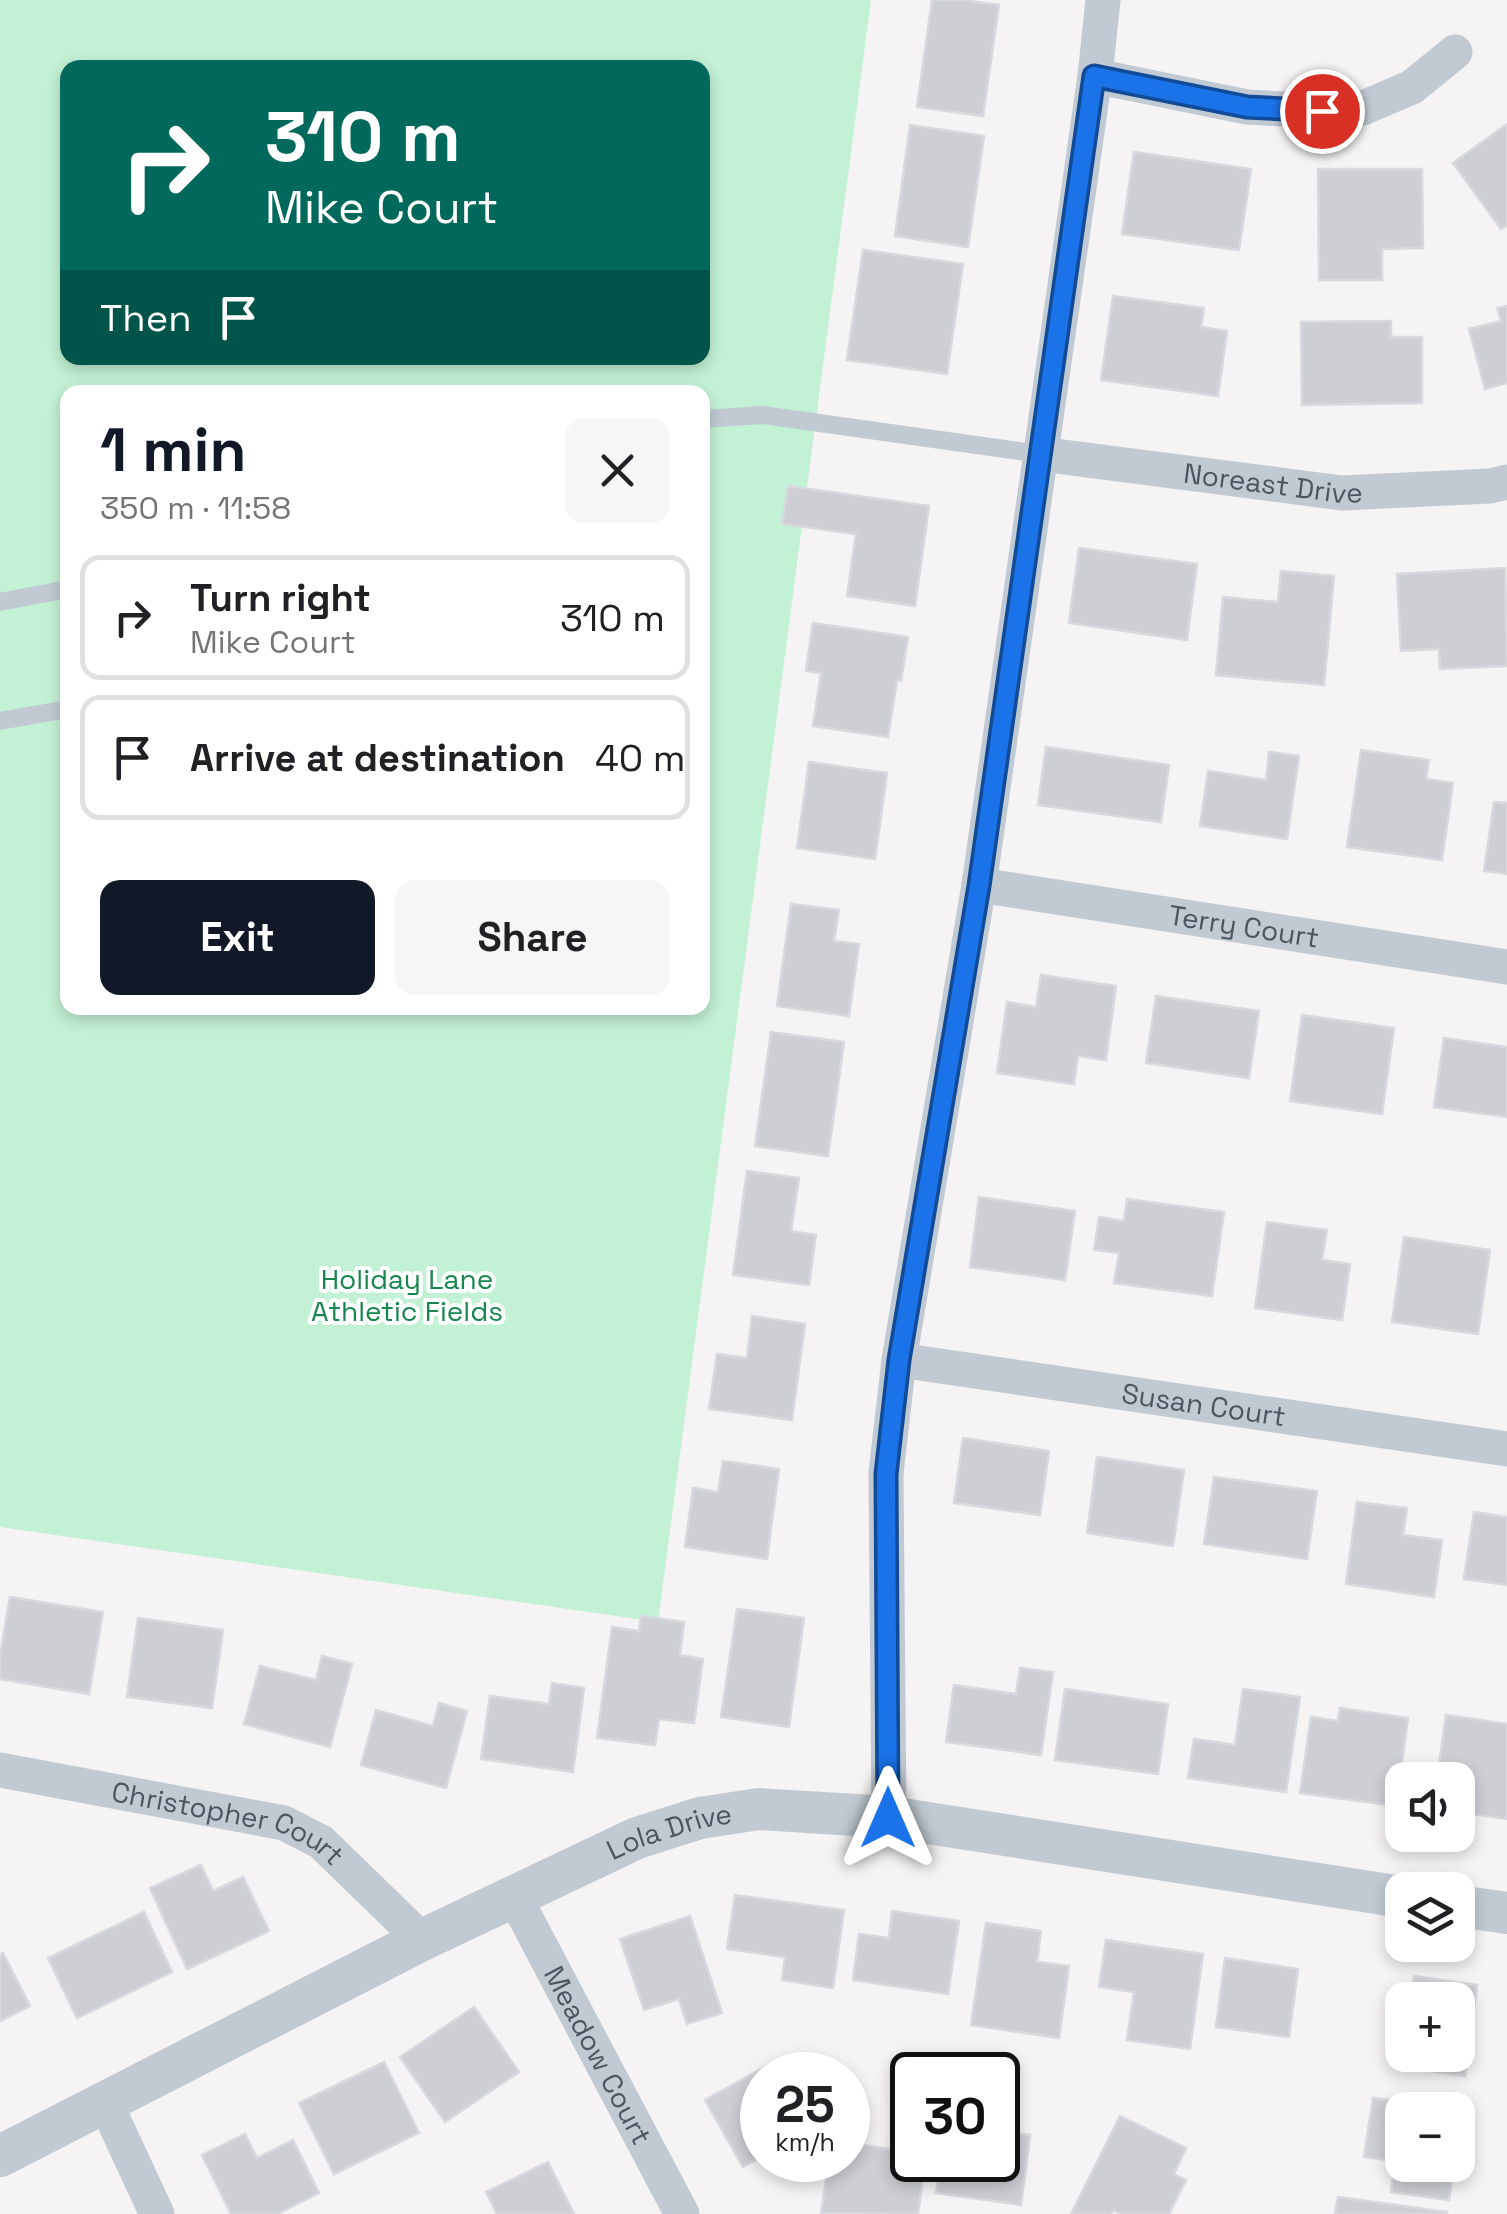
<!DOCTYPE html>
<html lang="en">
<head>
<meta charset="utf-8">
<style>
	:root { --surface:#fff; --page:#f6f6f6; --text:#202124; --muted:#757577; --line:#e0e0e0; --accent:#111827 }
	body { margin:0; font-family:"Space Grotesk",sans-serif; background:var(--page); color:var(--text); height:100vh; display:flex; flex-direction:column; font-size:38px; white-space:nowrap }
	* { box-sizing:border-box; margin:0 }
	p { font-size:32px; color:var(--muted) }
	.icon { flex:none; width:55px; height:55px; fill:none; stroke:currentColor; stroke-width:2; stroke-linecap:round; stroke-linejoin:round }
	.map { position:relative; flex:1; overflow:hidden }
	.drawer { position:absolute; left:60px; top:385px; width:650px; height:630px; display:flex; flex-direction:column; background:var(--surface); border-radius:20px; box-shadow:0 5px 15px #0003 }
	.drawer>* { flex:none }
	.guide { position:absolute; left:60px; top:60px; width:650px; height:305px; border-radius:20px; box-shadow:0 5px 15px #0003; background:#00695c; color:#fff; overflow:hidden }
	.fabs { position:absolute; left:1385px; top:1762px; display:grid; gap:20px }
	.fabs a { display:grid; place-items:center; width:90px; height:90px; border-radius:20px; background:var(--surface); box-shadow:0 5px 15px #0003; font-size:50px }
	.speed { position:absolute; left:740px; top:2052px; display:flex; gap:20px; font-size:50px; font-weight:700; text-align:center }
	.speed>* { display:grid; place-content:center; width:130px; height:130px; border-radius:50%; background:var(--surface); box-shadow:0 5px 15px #0003; line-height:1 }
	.speed small { font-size:25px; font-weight:400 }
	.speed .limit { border:5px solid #111; border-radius:15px; background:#fff; color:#111 }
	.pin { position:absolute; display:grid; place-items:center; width:85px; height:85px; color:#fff; margin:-42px; border:5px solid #fff; border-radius:50%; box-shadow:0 2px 10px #0007 }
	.me { position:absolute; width:110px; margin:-55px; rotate:0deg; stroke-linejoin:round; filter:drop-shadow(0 0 8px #0008) }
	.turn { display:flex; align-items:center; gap:35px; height:210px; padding:0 40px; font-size:45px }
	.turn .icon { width:130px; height:130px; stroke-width:2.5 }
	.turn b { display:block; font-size:70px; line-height:85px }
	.then { display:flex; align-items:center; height:95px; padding:0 40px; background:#0003; gap:20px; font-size:38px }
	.round { display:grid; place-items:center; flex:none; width:105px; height:105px; border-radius:20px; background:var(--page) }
	.overview { display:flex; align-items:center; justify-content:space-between; height:170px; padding:0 40px }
	h1 { font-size:60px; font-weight:700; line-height:75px; color:var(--accent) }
	.button { display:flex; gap:20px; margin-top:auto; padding:20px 40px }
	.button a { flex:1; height:115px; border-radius:20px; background:var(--accent); color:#fff; font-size:40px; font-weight:700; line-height:115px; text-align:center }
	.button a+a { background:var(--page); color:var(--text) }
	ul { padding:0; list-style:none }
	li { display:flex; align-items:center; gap:30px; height:125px; margin:0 20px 15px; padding:0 20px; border:5px solid var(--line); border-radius:20px }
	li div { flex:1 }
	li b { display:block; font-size:38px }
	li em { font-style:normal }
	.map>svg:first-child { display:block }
	.green { fill:#c3f1d5; fill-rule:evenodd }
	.building { fill:#cdcfd5; stroke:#d7d9de; stroke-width:2.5 }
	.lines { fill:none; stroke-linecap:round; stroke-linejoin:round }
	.service { stroke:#c1cad2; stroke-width:18 }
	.minor { stroke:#c1cad2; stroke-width:35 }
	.tertiary { stroke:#c1cad2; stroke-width:42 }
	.route-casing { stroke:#114b97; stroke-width:25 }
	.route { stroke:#1a73e8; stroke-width:18 }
	.labels { text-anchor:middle; stroke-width:8; stroke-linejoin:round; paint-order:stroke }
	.street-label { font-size:28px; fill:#4a5661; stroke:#fff }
	.park-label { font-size:28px; fill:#17864f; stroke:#fff }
</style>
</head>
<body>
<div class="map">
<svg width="1507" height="2214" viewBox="0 0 1507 2214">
	<rect width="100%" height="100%" fill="#f5f3f3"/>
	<!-- green -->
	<path class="green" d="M0,0h871l-213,1622 -658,-95zM68,68h634v290h-634zM68,392h634v616h-634z"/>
	<!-- building -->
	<g class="building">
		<polygon points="932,0 962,0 999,5 983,116 917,107"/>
		<polygon points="1507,124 1507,225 1501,229 1453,163"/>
		<polygon points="910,125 984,136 968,247 895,236"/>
		<polygon points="1134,152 1251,169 1239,250 1122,234"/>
		<polygon points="1318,169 1422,169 1423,248 1382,249 1382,280 1319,280"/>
		<polygon points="863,250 963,264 947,374 847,360"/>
		<polygon points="1113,296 1204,308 1201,327 1227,331 1218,396 1101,380"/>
		<polygon points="1507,306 1507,383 1485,389 1469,329 1501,321 1497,308"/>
		<polygon points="1391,321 1391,337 1422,337 1422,403 1302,405 1301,322"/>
		<polygon points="788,486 929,506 915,606 847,596 856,534 782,524"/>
		<polygon points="1079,548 1197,564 1187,640 1069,623"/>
		<polygon points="1505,568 1507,666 1440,669 1439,649 1401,651 1397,574"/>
		<polygon points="1281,571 1334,576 1324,685 1216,675 1223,597 1278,602"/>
		<polygon points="813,623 908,637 901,681 897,680 888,737 813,726 821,673 806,671"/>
		<polygon points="1046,747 1169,765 1161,822 1038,805"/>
		<polygon points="1361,750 1429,760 1426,779 1453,783 1442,860 1347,847"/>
		<polygon points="1269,752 1299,756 1287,839 1200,826 1208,771 1266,780"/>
		<polygon points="809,762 887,773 875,859 797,848"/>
		<polygon points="1494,802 1507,803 1507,874 1484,871"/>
		<polygon points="791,904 839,910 834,941 859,944 849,1016 777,1006"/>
		<polygon points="1041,975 1116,986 1106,1060 1078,1056 1074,1084 997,1073 1007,1002 1036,1007"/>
		<polygon points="1156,996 1259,1011 1249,1078 1146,1063"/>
		<polygon points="1302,1015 1394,1028 1382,1114 1290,1101"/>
		<polygon points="771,1032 844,1042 828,1156 755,1146"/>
		<polygon points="1444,1038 1507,1047 1507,1117 1434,1107"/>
		<polygon points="747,1171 799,1178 791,1231 816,1235 809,1285 733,1275"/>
		<polygon points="979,1197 1075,1211 1065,1280 970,1267"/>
		<polygon points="1127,1199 1224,1212 1212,1296 1114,1283 1119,1253 1094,1250 1099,1217 1124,1221"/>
		<polygon points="1267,1222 1327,1230 1322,1260 1350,1264 1342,1320 1255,1308"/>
		<polygon points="1404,1237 1490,1250 1478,1334 1392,1322"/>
		<polygon points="752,1316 805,1324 792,1420 709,1409 717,1354 747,1358"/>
		<polygon points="963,1438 1049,1451 1040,1515 954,1503"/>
		<polygon points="1097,1457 1184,1470 1173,1546 1087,1533"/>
		<polygon points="723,1461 779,1469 767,1559 685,1547 693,1488 718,1492"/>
		<polygon points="1214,1477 1317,1491 1307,1559 1204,1544"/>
		<polygon points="1357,1502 1407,1508 1403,1535 1442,1540 1434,1597 1346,1584"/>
		<polygon points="1474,1512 1507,1517 1507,1585 1464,1579"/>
		<polygon points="10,1597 103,1612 89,1694 0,1679 0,1656"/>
		<polygon points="737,1609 804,1618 789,1727 721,1717"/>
		<polygon points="641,1616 684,1622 680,1655 703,1659 694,1723 659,1719 655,1745 597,1738 612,1627 639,1631"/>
		<polygon points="138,1618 223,1630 212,1708 127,1697"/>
		<polygon points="322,1656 352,1664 330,1747 244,1724 260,1666 316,1680"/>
		<polygon points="1020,1668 1053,1672 1041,1755 946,1742 954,1685 1016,1694"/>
		<polygon points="552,1683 584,1688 573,1772 481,1759 490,1696 549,1704"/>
		<polygon points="1065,1689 1168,1704 1158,1774 1055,1760"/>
		<polygon points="1243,1689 1300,1697 1286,1792 1188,1778 1194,1739 1235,1745"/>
		<polygon points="439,1703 467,1711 446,1788 361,1765 376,1710 433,1726"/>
		<polygon points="1340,1708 1408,1718 1396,1806 1300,1793 1311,1717 1338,1721"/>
		<polygon points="1446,1715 1507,1724 1507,1819 1458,1812 1458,1780 1437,1780"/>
		<polygon points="201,1865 213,1891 243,1877 269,1931 187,1969 150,1888"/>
		<polygon points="735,1895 844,1910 833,1988 782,1980 785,1957 727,1949"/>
		<polygon points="892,1911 959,1921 948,1994 853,1980 859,1934 889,1938"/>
		<polygon points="144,1912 172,1972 77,2018 48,1958"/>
		<polygon points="690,1916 722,2013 687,2024 679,1999 644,2010 620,1939"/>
		<polygon points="986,1923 1041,1931 1037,1962 1069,1966 1059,2038 971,2025"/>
		<polygon points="1106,1940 1203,1954 1190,2049 1127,2040 1134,1992 1099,1987"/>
		<polygon points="3,1953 30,2006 0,2021 0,1955"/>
		<polygon points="1225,1958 1298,1969 1289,2037 1216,2027"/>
		<polygon points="1414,1976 1477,1985 1465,2076 1402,2067 1403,2055 1458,2055 1458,2000 1411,2000"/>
		<polygon points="474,2007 519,2072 445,2122 400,2057"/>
		<polygon points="781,2058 790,2075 762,2075 762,2156 743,2167 705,2100"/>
		<polygon points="384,2062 419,2133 334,2174 299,2103"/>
		<polygon points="1373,2098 1461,2110 1458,2138 1458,2110 1402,2110 1402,2165 1454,2165 1449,2200 1391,2192 1395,2161 1364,2157"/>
		<polygon points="1120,2116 1186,2148 1174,2174 1186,2180 1169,2214 1121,2214 1113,2210 1111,2214 1071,2214"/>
		<polygon points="998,2131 1030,2135 1021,2205 936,2193 941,2160 998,2160"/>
		<polygon points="245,2134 257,2158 293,2140 319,2193 277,2214 231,2214 202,2155"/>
		<polygon points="848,2143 912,2152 912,2160 925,2160 918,2214 821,2213 829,2160 848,2160"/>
		<polygon points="548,2162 574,2214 497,2214 486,2192"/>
		<polygon points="1338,2197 1447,2212 1446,2214 1335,2214"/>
	</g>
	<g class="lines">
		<!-- service -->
		<g class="service">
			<polyline points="702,419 762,415 1040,454"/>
			<polyline points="0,602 68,589"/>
			<polyline points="0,721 68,709"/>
		</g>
		<!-- minor -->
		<g class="minor">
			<polyline points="1095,76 1247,107 1321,111 1363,108 1412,87 1455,52"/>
			<path id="s1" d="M1040,454l302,39 148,-7 17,-4"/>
			<path id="s2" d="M979,885l528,82"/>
			<path id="s3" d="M899,1360l608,89"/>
			<path id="s4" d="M0,1770l284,53 37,19 101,98"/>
			<polyline points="889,1817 886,1473 899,1360 979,885 1095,76 1103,0"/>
			<path id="s5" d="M514,1896l168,318"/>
			<polyline points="105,2102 157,2214"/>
		</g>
		<!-- tertiary -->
		<g class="tertiary">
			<polyline points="1458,1906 1507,1913"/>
			<path id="s6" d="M0,2156l422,-216 215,-102 63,-20 59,-9 130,8 513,80"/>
		</g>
	</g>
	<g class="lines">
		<!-- route casing -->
		<g class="route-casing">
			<polyline id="route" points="888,1818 886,1474 899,1360 979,886 1094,76 1247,107 1322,111"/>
		</g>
		<!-- route -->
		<use href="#route" class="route"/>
	</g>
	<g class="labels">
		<!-- street labels -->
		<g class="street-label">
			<text dy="10" stroke="none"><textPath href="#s1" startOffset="235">Noreast Drive</textPath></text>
			<text dy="10" stroke="none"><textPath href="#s2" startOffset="268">Terry Court</textPath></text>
			<text dy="10" stroke="none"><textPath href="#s3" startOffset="308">Susan Court</textPath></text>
			<text dy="10" stroke="none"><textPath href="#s4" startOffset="235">Christopher Court</textPath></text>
			<text dy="10" stroke="none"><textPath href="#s6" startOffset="745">Lola Drive</textPath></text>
			<text dy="10" stroke="none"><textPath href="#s5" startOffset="180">Meadow Court</textPath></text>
		</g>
		<!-- park labels -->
		<g class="park-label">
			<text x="407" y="1289">Holiday Lane<tspan x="407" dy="32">Athletic Fields</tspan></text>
		</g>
	</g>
</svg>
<div class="fabs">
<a><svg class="icon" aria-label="sound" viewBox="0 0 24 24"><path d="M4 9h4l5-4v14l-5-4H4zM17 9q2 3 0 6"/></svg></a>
<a><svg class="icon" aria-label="layers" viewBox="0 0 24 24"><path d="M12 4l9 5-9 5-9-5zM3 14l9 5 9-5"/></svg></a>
<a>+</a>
<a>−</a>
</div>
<div class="speed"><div>25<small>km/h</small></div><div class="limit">30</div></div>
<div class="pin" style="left:1322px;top:111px;background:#d93025"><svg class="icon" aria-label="arrive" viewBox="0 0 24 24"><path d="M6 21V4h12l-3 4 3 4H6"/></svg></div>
<svg class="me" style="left:888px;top:1818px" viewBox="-20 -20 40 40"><path d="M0-17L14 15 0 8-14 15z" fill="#1a73e8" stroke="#fff" stroke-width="4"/></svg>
<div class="guide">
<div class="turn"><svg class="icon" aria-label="right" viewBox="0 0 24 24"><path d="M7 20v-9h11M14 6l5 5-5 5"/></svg><div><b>310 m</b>Mike Court</div></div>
<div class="then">Then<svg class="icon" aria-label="arrive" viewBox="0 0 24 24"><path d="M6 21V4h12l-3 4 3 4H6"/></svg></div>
</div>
<section class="drawer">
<div class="overview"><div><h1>1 min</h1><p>350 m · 11:58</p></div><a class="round"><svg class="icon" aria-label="close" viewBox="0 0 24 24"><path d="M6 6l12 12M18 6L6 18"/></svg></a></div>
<ul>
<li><svg class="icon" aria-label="right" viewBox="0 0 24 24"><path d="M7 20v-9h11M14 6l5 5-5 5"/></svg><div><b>Turn right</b><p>Mike Court</p></div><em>310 m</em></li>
<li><svg class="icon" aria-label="arrive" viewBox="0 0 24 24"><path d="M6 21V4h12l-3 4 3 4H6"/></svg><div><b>Arrive at destination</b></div><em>40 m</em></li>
</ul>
<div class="button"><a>Exit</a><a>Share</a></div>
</section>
</div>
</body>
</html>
